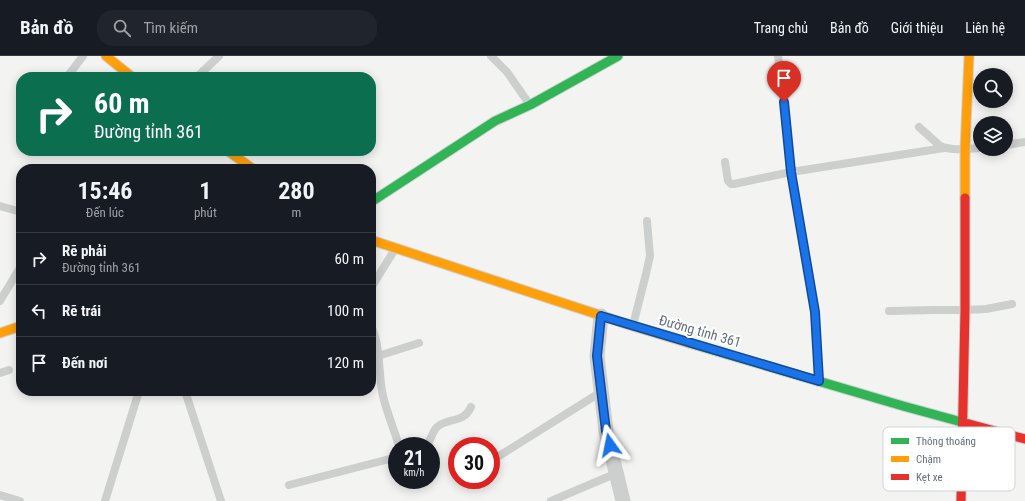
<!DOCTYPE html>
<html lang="vi">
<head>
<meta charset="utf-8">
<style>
	:root { --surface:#171b24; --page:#20242c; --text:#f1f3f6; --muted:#9ea1a6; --line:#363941 }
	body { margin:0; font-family:"Roboto Condensed",sans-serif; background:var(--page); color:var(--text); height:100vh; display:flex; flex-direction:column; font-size:15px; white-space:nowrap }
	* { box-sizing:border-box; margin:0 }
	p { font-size:13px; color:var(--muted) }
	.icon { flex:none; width:22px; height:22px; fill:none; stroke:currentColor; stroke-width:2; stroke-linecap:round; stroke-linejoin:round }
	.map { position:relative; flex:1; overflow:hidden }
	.side { position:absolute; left:16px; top:108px; width:360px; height:232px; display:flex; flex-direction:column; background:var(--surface); border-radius:16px; box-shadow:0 2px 10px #0003 }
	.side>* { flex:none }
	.hud { position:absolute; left:16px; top:16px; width:360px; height:84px; border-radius:16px; box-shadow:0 2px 10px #0003; background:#0b6e4f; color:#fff; overflow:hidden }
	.tools { position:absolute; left:973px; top:12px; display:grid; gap:8px }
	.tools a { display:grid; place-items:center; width:40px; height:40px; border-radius:50%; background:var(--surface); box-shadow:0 2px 10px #0003; font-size:20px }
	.speed { position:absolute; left:388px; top:381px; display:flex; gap:8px; font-size:20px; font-weight:700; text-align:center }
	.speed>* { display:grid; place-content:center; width:52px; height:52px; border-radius:50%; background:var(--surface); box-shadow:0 2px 10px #0003; line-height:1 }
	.speed small { font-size:10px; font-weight:400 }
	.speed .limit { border:6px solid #d22; background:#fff; color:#111 }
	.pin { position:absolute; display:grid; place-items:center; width:34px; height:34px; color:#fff; margin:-41px -17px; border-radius:50% 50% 50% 0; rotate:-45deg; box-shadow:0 0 4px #0007 }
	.pin .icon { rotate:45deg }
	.me { position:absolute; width:44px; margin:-22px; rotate:348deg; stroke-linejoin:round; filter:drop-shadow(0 0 3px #0008) }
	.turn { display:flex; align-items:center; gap:14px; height:84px; padding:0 12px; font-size:18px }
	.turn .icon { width:52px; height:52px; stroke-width:2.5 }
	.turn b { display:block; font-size:28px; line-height:34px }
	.eta { display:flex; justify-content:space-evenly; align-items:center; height:68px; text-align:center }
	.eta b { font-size:24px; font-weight:700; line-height:28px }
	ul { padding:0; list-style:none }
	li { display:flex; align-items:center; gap:12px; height:52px; padding:0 12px; border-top:1px solid var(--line) }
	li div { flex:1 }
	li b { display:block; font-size:15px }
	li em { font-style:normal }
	header { display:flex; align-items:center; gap:24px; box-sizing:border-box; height:56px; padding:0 20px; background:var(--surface); border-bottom:1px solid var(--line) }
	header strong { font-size:19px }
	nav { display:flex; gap:22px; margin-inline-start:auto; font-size:14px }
	.search { width:280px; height:36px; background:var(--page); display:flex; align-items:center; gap:10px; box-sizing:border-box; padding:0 14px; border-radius:16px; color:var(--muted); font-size:15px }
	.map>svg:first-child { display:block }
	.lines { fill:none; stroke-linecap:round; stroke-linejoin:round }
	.fast-casing { stroke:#cfd0d0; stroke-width:11 }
	.slow-casing { stroke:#cfd0d0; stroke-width:11 }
	.jam-casing { stroke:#cfd0d0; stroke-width:11 }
	.lane { stroke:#cdcece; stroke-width:8 }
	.street { stroke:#cdcece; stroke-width:15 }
	.fast { stroke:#30b455; stroke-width:9 }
	.slow { stroke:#ff9f0a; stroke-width:9 }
	.jam { stroke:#e5322d; stroke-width:9 }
	.route-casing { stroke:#114b97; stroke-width:10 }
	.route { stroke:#1a73e8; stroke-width:7 }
	.labels { text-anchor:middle; stroke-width:4; stroke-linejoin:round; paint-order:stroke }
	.street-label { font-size:14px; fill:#637081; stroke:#fff }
	.key { fill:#fff; stroke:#d0d4d9; stroke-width:1 }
	.key-label { font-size:11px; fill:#637081 }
</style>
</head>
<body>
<header>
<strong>Bản đồ</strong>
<div class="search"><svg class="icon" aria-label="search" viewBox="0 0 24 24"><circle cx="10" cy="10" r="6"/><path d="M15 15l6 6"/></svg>Tìm kiếm</div>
<nav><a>Trang chủ</a><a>Bản đồ</a><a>Giới thiệu</a><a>Liên hệ</a></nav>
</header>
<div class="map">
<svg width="1025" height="445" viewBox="0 0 1025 445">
	<rect width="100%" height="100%" fill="#f3f3f1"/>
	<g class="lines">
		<!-- fast casing -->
		<g class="fast-casing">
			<g id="fast">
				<polyline points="371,146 495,65 530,49 618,0"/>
				<polyline points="689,287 903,350 969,368"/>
			</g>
		</g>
		<!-- slow casing -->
		<g class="slow-casing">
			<g id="slow">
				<polyline points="106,0 132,21"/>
				<polyline points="228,95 253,113"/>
				<polyline points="965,142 965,93 969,0"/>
				<polyline points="371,184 633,270 689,287"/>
				<polyline points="0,277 21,270"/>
			</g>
		</g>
		<!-- jam casing -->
		<g class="jam-casing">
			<g id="jam">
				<polyline points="969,368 1025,383"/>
				<polyline points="961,445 965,254 965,142"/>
			</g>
		</g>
		<!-- lane -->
		<g class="lane">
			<polyline points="491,0 507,16 530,49"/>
			<polyline points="778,0 786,62 791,116 815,256 819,324"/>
			<polyline points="67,21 83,0"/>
			<polyline points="197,21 219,0"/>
			<path d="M919,71l21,19c12,5 27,3 40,2"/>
			<polyline points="1006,89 1025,86"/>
			<polyline points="725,106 728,125 731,128 734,128 791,116 944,92"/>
			<polyline points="0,150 21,156"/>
			<polyline points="371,232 395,193"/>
			<polyline points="0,245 21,210"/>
			<polyline points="889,255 934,254 965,254 986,253 1012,248"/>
			<polyline points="633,269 646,218 650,200 647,165"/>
			<path d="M371,270c10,20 7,48 12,70 4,17 11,33 16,50"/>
			<polyline points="378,300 419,287"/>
			<polyline points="0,317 9,314"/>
			<polyline points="185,335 221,445"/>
			<path d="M426,390c5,-6 6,-14 11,-19 12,-10 26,-3 34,-20"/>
			<polyline points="499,400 601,336"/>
			<polyline points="289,429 397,401"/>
			<polyline points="0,439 20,445"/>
			<polyline points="105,445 139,335"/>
			<polyline points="551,445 617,417"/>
		</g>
		<!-- street -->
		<polyline class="street" points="601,260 597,300 606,375 623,445"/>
		<!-- fast -->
		<use href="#fast" class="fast"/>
		<!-- slow -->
		<use href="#slow" class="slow"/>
		<!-- jam -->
		<use href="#jam" class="jam"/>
	</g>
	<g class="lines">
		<!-- route casing -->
		<g class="route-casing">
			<polyline id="route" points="610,389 606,375 597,300 601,260 819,325 815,256 791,116 784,46"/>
		</g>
		<!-- route -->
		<use href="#route" class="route"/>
	</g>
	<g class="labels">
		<!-- street labels -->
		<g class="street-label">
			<text transform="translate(700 275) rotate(16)" y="5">Đường tỉnh 361</text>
		</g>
	</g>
	<!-- legend -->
	<rect x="883" y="371" width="132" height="64" rx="6" class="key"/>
	<rect x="891" y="382" width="18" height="6" fill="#30b455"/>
	<rect x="891" y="400" width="18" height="6" fill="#ff9f0a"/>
	<rect x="891" y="418" width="18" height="6" fill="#e5322d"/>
	<g class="key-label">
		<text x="916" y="389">Thông thoáng</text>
		<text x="916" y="407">Chậm</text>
		<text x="916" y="425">Kẹt xe</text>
	</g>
</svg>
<div class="tools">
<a><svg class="icon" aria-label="search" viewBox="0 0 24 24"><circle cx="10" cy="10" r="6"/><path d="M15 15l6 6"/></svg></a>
<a><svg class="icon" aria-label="layers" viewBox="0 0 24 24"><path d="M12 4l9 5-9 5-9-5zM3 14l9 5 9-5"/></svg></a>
</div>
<div class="speed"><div>21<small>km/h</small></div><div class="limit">30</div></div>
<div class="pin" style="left:784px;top:46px;background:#d93025"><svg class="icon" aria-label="arrive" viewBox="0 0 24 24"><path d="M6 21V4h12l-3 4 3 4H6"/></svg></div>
<svg class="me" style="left:610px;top:389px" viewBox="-20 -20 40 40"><path d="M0-17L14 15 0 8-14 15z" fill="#1a73e8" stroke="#fff" stroke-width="4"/></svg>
<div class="hud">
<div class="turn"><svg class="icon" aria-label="right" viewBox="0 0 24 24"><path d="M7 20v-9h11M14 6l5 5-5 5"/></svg><div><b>60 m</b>Đường tỉnh 361</div></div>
</div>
<section class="side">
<div class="eta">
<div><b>15:46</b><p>Đến lúc</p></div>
<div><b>1</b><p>phút</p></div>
<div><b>280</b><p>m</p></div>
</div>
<ul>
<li><svg class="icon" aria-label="right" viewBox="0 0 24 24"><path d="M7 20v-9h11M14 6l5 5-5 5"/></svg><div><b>Rẽ phải</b><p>Đường tỉnh 361</p></div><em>60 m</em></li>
<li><svg class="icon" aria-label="left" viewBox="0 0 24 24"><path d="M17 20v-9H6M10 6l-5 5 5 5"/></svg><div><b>Rẽ trái</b></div><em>100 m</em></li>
<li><svg class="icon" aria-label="arrive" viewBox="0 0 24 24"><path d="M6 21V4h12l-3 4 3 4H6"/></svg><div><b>Đến nơi</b></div><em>120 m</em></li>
</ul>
</section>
</div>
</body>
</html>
